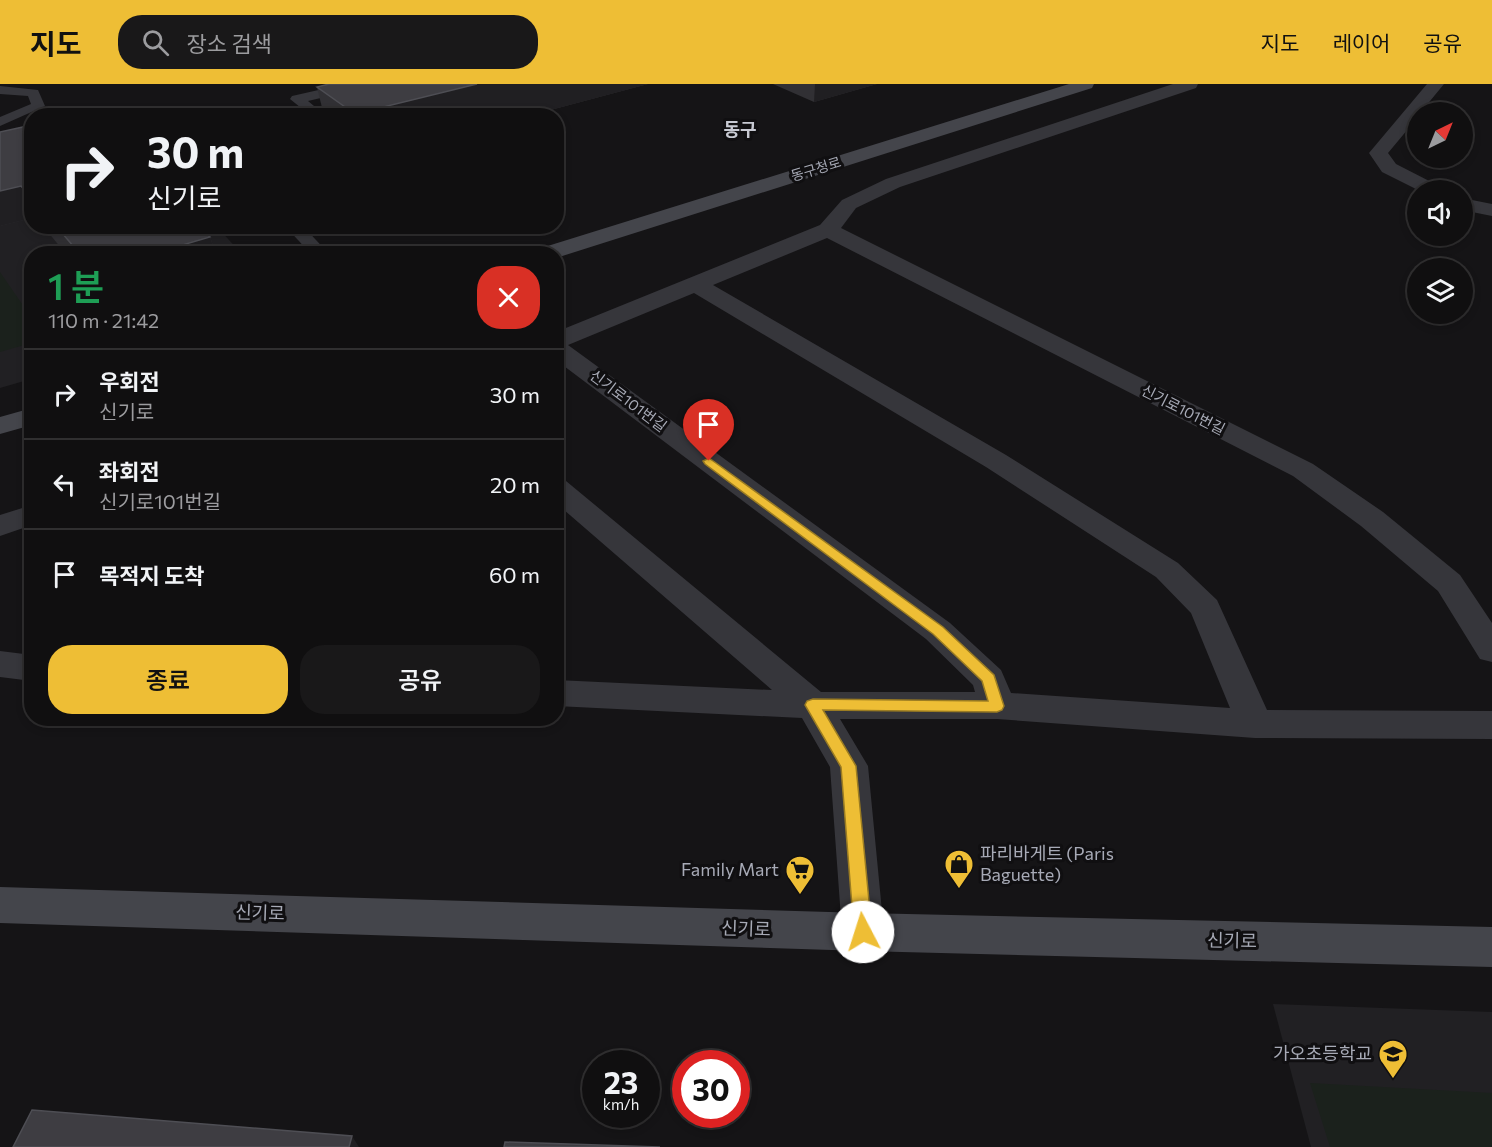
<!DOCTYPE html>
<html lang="ko">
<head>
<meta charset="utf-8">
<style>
	:root { --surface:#100f10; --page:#191819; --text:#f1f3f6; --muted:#9c9c9f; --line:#302f30; --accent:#eebe35 }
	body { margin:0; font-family:Commissioner,"Noto Sans KR",sans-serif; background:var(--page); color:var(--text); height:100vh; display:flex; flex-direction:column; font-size:22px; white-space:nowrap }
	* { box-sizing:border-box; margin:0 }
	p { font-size:20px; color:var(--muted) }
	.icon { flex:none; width:33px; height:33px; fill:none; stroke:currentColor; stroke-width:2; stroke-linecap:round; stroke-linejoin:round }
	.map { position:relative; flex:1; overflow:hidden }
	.details { position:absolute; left:24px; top:162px; width:540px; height:480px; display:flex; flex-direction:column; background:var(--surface); border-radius:24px; box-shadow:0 3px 9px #0003,0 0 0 2px var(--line) }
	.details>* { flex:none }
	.hud { position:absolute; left:24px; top:24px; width:540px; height:126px; border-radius:24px; box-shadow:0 3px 9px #0003,0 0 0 2px var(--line); background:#100f10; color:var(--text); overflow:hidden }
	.needle { width:39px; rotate:43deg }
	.controls { position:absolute; left:1407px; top:18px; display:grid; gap:12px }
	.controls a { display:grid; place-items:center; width:66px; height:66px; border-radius:50%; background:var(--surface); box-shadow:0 3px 9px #0003,0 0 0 2px var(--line); font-size:30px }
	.speed { position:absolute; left:582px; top:966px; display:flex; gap:12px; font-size:30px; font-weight:700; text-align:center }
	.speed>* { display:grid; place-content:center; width:78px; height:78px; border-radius:50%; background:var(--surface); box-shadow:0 3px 9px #0003,0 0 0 2px var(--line); line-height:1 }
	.speed small { font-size:15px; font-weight:400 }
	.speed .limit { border:9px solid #d22; background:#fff; color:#111 }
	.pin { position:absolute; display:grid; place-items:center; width:51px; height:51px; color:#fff; margin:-62px -26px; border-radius:50% 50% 50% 0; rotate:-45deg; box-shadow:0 0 6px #0007 }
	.pin .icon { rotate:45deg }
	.me { position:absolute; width:66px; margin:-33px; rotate:355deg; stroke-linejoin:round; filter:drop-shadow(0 0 4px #0008) }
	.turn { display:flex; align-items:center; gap:21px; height:126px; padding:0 24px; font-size:27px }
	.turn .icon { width:78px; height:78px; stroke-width:2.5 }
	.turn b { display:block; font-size:42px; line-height:51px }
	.round { display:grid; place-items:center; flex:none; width:63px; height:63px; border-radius:24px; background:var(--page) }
	.summary { display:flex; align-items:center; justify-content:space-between; height:102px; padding:0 24px }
	h1 { font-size:36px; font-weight:600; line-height:45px; color:#1e9e55 }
	.action { display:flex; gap:12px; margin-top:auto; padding:12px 24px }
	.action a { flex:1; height:69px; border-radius:24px; background:var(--accent); color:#111; font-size:24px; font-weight:600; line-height:69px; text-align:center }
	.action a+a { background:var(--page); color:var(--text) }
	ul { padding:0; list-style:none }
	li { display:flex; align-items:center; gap:18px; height:90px; padding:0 24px; border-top:2px solid var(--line) }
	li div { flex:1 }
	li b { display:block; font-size:22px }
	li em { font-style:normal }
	header { display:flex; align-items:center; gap:36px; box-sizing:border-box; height:84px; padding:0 30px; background:var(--accent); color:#111 }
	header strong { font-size:28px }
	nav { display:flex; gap:33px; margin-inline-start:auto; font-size:21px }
	.search { width:420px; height:54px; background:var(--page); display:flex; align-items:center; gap:15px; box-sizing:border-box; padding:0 21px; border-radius:24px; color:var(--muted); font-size:22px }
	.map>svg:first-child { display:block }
	.built { fill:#212023 }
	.green { fill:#1b211c }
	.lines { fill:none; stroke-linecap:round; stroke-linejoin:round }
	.lane { fill:#36363b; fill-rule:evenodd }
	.street { fill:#36363b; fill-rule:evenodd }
	.secondary { fill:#44454b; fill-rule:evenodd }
	.wall { fill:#313034 }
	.shaded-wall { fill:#201f22 }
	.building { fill:#3e3d42; stroke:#4e4e54; stroke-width:1.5 }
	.route { fill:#eebe35; stroke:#9b7c22; stroke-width:1.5 }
	.labels { text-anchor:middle; stroke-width:6; stroke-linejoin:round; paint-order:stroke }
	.far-street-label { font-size:14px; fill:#a7aab6; stroke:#100f11 }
	.street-label { font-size:15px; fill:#a7aab6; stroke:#100f11 }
	.far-district-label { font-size:18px; font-weight:bold; fill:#c7c9d2; stroke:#100f11 }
	.near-poi-label { font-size:18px; fill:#a7aab6; stroke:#100f11; text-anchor:end }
	.near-street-label { font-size:18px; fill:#a7aab6; stroke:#100f11 }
</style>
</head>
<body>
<header>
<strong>지도</strong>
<div class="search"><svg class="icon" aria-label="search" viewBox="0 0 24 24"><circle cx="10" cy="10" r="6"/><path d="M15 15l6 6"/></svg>장소 검색</div>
<nav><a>지도</a><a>레이어</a><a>공유</a></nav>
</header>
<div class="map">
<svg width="1492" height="1063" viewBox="0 0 1492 1063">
	<rect width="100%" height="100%" fill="#151416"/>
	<!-- built -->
	<g class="built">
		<polygon points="31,46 32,142 217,143 241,169 32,170 31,295 0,304 0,53"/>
		<polygon points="1273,920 1492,928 1492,1063 1311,1063"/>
	</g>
	<!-- green -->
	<g class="green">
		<polygon points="0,188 31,233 31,259 0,268"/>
		<polygon points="1310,999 1492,1009 1492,1063 1330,1063"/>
	</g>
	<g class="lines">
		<!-- lane -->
		<g class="lane">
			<polygon points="345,0 368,0 367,3 308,17 326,32 311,32 290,15 292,12"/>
			<polygon points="0,2 38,6 45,22 0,42 0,33 31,20 28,12 0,10"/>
			<polygon points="285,142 303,142 329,170 311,170"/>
		</g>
		<!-- street -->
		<g class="street">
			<path d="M1173,0h25l-2,4 -296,99 -44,21 -15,20 472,236 70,48 77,63 32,48v39l-12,-3 -42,-68 -77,-65 -68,-50 -466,-238 -114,47 293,170 172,108 39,37 50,110 225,1v28l-237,-1 -258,-19h-157l28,47 16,166 -6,14 -15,5 -15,-5 -6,-14 -12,-165 -28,-49 -246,-12v-26l216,10 -216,-187v-25l10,3 255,211h154l-2,-7 -47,-46 -370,-279v-28l264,-107 22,-25 44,-21zM694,209l292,174 170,110 35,36 39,95 -219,-15 -10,-23 -51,-47 -382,-278z"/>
			<polygon points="1427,0 1444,0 1421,28 1418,28 1418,33 1388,69 1396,80 1439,102 1442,106 1418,106 1382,88 1369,69"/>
			<polygon points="1462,114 1492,120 1492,132 1462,126"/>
			<polygon points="32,421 32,441 0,452 0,431"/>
			<polygon points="0,567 32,571 32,597 0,593"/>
		</g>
		<!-- secondary -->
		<g class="secondary">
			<polygon points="1069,0 1094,0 1092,4 556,174 556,170 535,170 538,165"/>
			<polygon points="32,324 32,341 0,350 0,333"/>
			<polygon points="0,803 863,829 1492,843 1492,883 863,867 0,839"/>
		</g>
	</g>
	<!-- wall -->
	<g class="wall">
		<polygon points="648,0 528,32 324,32 317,3"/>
		<polygon points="773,0 877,0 814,18"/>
		<polygon points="32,41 32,134 0,142"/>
		<polygon points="43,142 199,142 210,153 216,170 66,170"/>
	</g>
	<!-- shaded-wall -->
	<g class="shaded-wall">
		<polygon points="477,0 648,0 528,32 355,32 355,30"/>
		<polygon points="815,0 877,0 814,18"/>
		<polygon points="21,102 32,125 32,134 0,142 0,107"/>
		<polygon points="210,153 216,170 152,170"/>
		<polygon points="352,1052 359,1063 349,1063"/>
	</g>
	<!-- building -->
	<g class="building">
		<polygon points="329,0 477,0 355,30 317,3"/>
		<polygon points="32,41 32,114 21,102 0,107 0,48"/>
		<polygon points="56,142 199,142 210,153 152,170 80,170"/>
		<polygon points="32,1026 352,1052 349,1063 13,1063"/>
		<polygon points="505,1058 660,1063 504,1063"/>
	</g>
	<!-- route -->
	<polygon class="route" points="709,374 943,543 994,591 1004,622 1002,626 997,628 823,626 856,682 872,848 869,854 863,856 857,854 854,848 841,683 805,621 807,617 813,615 988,617 982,597 933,550 705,380 703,377"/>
	<!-- icons -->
	<defs>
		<g id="shop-pin" transform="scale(1.5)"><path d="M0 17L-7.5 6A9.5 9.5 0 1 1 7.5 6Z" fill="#eebe35" stroke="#100f11"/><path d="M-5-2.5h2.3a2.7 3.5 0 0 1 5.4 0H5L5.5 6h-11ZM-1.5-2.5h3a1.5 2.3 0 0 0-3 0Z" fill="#111"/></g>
		<g id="supermarket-pin" transform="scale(1.5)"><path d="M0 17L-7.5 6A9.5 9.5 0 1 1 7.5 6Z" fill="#eebe35" stroke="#100f11"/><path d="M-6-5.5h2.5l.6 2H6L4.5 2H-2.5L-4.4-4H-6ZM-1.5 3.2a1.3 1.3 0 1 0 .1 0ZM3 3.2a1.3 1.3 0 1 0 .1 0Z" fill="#111"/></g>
		<g id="school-pin" transform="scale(1.5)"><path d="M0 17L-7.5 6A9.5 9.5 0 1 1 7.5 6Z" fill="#eebe35" stroke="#100f11"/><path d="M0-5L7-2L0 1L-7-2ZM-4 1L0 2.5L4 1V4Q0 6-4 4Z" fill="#111"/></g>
	</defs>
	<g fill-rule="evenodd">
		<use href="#shop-pin" x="959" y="780"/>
		<use href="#supermarket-pin" x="800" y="786"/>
		<use href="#school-pin" x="1393" y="970"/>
	</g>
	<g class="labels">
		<!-- far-street labels -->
		<g class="far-street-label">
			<text transform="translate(816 85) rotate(-17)" y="5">동구청로</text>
		</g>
		<!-- street labels -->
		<g class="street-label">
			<text transform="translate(628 317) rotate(37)" y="5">신기로101번길</text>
			<text transform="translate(1183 326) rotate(27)" y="5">신기로101번길</text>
		</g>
		<!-- far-district labels -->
		<g class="far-district-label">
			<text x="740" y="52">동구</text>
		</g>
		<!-- near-poi labels -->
		<g class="near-poi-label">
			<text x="980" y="776" text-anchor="start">파리바게트 (Paris<tspan x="980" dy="21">Baguette)</tspan></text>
			<text x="779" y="792">Family Mart</text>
			<text x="1372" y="976">가오초등학교</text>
		</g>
		<!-- near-street labels -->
		<g class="near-street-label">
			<text transform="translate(260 829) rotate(2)" y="6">신기로</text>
			<text transform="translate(746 845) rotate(2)" y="6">신기로</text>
			<text transform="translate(1232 857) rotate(1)" y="6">신기로</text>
		</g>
	</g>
</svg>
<div class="controls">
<a><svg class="needle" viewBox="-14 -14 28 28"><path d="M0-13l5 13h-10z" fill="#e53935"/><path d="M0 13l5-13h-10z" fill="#9c9c9f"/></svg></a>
<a><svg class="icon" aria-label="sound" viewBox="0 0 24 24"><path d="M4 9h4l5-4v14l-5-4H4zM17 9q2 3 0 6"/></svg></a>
<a><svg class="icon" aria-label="layers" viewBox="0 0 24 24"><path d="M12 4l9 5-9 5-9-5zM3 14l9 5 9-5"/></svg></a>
</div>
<div class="speed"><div>23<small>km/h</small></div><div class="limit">30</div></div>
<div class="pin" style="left:709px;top:377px;background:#d93025"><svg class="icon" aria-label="arrive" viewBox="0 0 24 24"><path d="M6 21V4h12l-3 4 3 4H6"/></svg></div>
<svg class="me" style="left:863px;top:848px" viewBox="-20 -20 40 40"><circle r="19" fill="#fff"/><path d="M0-13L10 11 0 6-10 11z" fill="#eebe35"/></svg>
<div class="hud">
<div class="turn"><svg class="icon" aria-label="right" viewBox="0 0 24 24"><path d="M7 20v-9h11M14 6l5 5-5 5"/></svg><div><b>30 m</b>신기로</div></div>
</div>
<section class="details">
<div class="summary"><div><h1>1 분</h1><p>110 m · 21:42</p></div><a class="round" style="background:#d93025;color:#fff"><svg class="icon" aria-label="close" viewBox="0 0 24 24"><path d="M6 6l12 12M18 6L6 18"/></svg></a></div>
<ul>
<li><svg class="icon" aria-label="right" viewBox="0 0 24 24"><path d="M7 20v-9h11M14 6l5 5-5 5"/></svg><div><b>우회전</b><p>신기로</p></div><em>30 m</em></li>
<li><svg class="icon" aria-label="left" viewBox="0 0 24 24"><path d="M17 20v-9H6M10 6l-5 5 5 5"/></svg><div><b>좌회전</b><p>신기로101번길</p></div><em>20 m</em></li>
<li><svg class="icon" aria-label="arrive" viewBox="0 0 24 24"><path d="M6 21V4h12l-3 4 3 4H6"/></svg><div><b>목적지 도착</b></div><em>60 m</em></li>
</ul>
<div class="action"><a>종료</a><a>공유</a></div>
</section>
</div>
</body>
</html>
